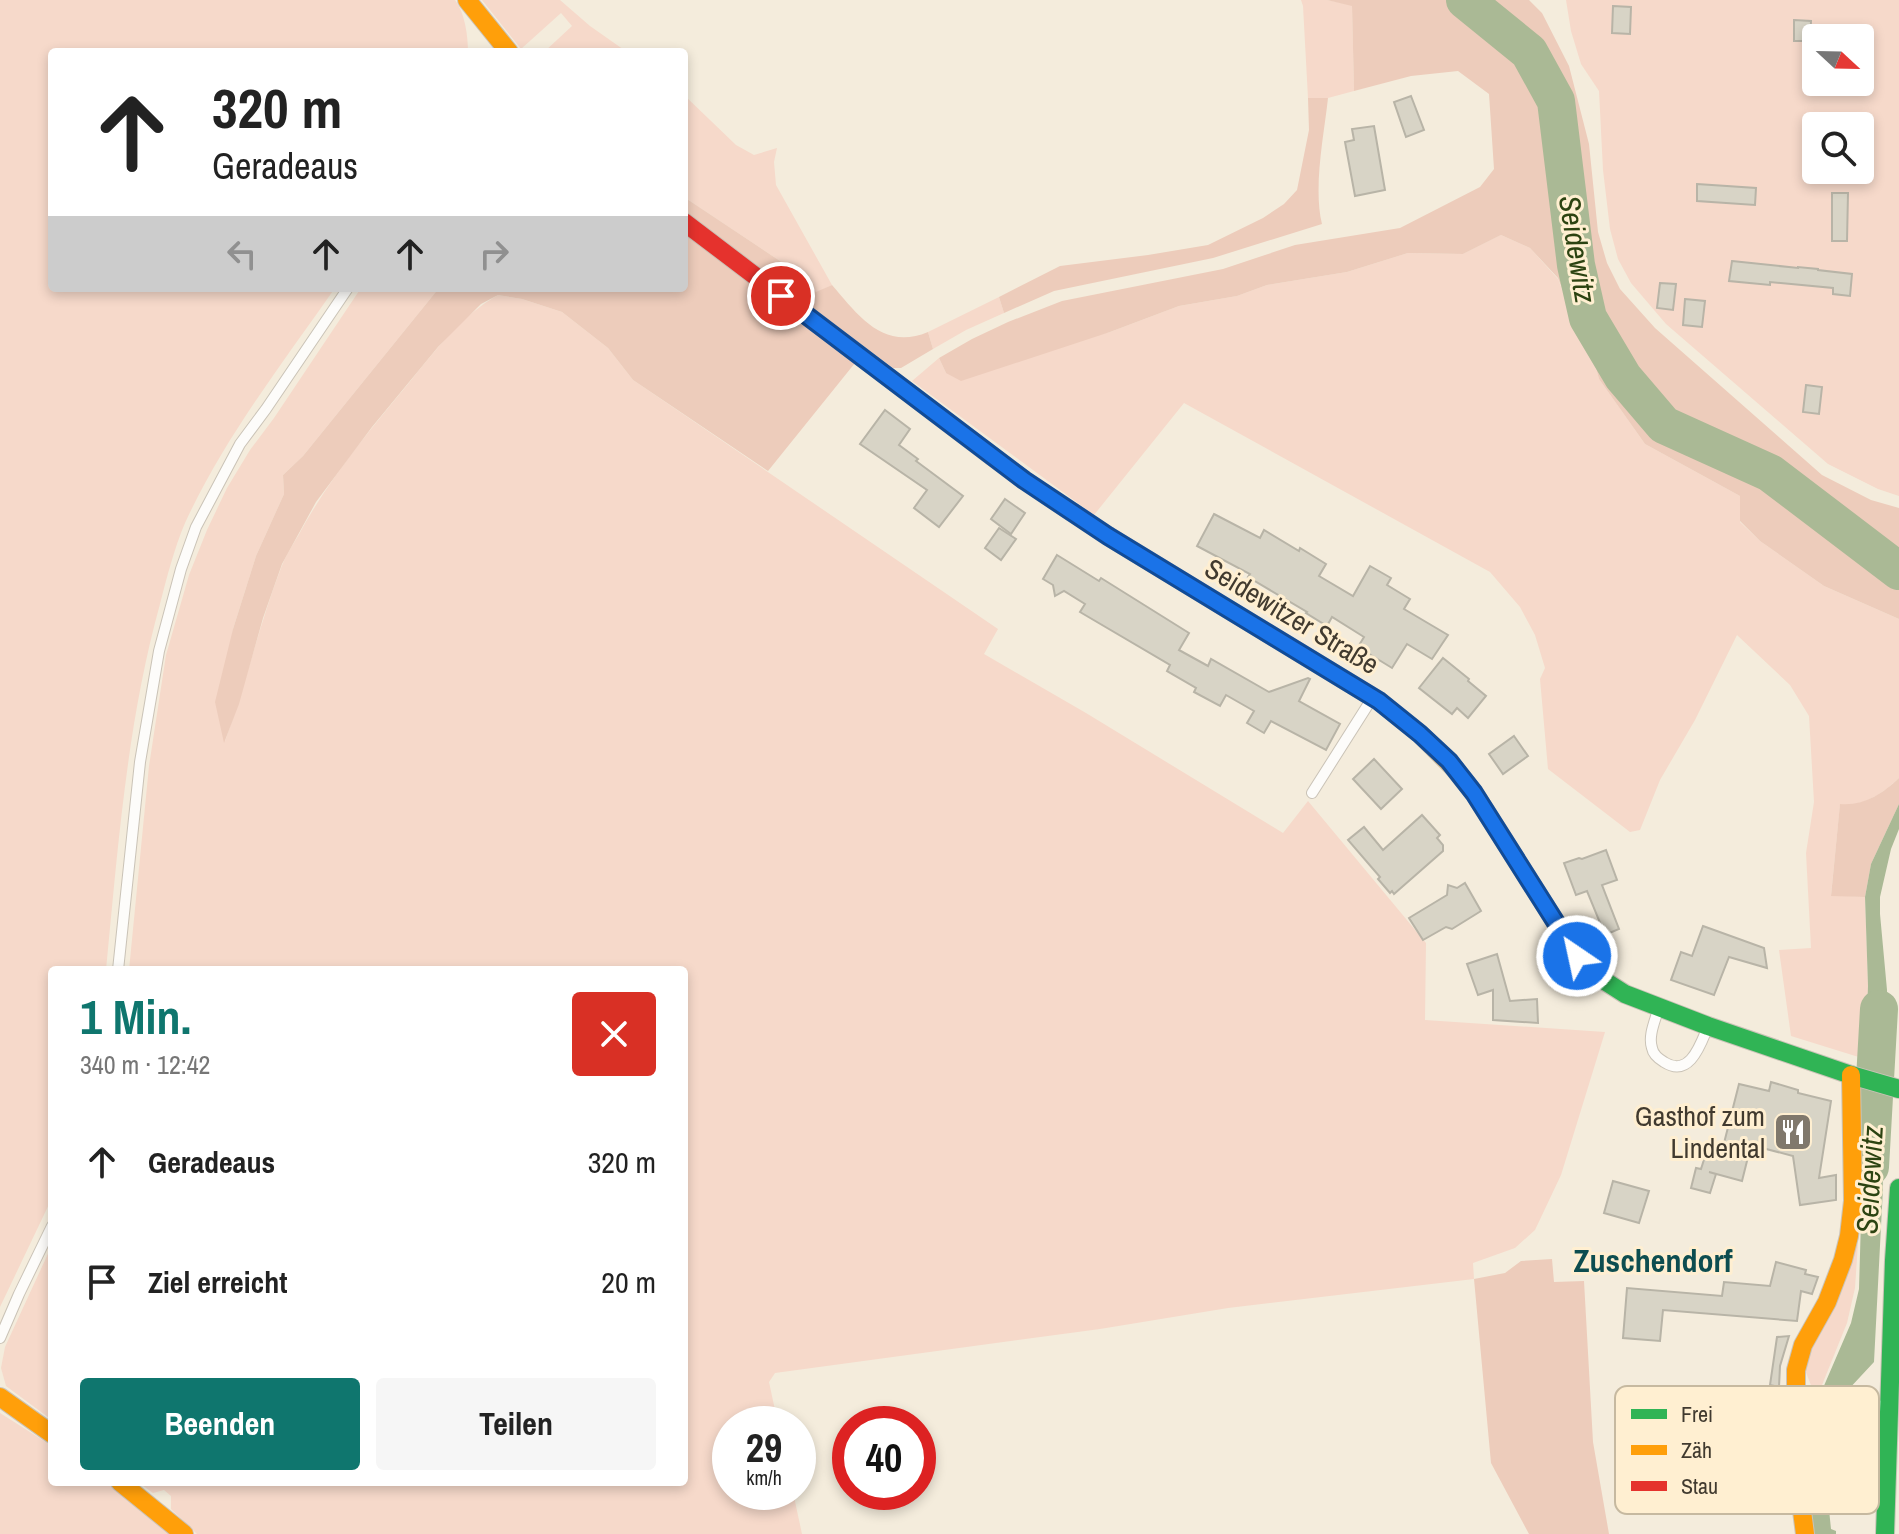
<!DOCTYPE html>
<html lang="de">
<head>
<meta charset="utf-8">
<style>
	:root { --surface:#fff; --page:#f6f6f6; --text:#222; --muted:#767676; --accent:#0f766e }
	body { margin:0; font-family:"Archivo Narrow",sans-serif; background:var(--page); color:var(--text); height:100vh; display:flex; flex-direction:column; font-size:30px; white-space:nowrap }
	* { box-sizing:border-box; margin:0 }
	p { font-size:26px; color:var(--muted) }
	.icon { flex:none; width:44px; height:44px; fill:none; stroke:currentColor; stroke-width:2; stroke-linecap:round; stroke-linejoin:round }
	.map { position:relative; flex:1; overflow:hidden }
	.sheet { position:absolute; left:48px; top:966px; width:640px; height:520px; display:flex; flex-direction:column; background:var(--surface); border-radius:8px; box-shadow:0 4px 12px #0003 }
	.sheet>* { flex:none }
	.banner { position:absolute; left:48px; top:48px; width:640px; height:244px; border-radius:8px; box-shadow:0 4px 12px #0003; background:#fff; color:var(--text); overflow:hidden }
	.needle { width:52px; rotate:112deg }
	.buttons { position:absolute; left:1802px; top:24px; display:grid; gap:16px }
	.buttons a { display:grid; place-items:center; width:72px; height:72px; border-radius:8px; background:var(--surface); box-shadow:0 4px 12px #0003; font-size:40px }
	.speed { position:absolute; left:712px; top:1406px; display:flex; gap:16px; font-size:40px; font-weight:700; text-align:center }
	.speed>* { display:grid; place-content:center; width:104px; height:104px; border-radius:50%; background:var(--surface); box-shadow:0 4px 12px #0003; line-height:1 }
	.speed small { font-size:20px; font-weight:400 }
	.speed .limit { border:12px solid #d22; background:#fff; color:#111 }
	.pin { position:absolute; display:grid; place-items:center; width:68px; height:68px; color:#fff; margin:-34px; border:4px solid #fff; border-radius:50%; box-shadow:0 2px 8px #0007 }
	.me { position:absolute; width:88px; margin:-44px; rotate:326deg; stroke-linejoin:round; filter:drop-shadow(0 0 6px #0008) }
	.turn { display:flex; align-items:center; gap:28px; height:168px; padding:0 32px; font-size:36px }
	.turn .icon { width:104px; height:104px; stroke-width:2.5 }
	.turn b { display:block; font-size:56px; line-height:68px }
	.lanes { display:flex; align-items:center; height:76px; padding:0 32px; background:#0003; justify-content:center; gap:40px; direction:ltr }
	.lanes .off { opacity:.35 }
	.round { display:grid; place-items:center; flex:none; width:84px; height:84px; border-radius:8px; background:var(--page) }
	.headline { display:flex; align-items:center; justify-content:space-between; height:136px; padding:0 32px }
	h1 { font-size:48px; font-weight:700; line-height:60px; color:var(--accent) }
	.primary-button { display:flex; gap:16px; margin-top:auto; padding:16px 32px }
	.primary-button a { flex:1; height:92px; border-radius:8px; background:var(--accent); color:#fff; font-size:32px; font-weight:700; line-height:92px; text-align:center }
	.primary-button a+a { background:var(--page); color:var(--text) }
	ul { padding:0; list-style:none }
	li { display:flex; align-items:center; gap:24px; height:120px; padding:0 32px }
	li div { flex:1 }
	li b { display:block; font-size:30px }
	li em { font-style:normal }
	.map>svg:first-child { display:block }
	.green { fill:#f6d9ca; fill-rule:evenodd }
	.forest { fill:#edccbb }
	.water { fill:#aab995 }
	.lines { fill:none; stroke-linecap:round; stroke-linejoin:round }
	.river { stroke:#aab995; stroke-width:38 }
	.building { fill:#d8d4c6; stroke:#b8b4a7; stroke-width:2 }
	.lane-casing { stroke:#cac3b7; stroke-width:12 }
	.fast-casing { stroke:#cac3b7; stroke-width:20 }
	.slow-casing { stroke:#cac3b7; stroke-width:20 }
	.jam-casing { stroke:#cac3b7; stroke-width:20 }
	.lane { stroke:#fdfcfa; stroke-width:10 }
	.fast { stroke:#30b455; stroke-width:18 }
	.slow { stroke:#ff9f0a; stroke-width:18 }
	.jam { stroke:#e5322d; stroke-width:18 }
	.route-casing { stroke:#114b97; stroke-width:20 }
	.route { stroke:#1a73e8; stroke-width:14 }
	.labels { text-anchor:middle; stroke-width:6; stroke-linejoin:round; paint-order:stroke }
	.street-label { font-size:28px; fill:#413a2f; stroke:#ffefd1 }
	.poi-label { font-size:28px; fill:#413a2f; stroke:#ffefd1; text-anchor:end }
	.water-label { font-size:30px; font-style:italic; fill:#2c4311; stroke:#ffefd1 }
	.quarter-label { font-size:32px; font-weight:bold; fill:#0d4d50; stroke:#ffefd1 }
	.key { fill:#ffefd1; stroke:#c6b9a0; stroke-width:2 }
	.key-label { font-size:22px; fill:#413a2f }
</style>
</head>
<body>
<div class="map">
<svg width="1899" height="1534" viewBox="0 0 1899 1534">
	<rect width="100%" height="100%" fill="#f4ecdc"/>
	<!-- green -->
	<g class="green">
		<path d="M0,0h455c10,13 13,36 13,52h-416v236h283c-53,76 -111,150 -150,235 -11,26 -18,54 -25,81 -33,119 -42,243 -54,366h-54v228l-52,109z"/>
		<polygon points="482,0 560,0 590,26 627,52 544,52 572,26 561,13 521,49"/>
		<polygon points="1301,0 1327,0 1352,5 1354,91 1328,98 1308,98 1303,6"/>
		<path d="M1566,0h333v496l-21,-7 -50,-25 -162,-140 -35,-41 -13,-24 -8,-30 -7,-59 -4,-79 -18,-27 -10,-33zM1816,38h44v44h-44zM1816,126h44v44h-44z"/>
		<polygon points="684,95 736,145 754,155 777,148 774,162 776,185 832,285 816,293 780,261 684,197"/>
		<path d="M1501,235l29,13 28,31 13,33 20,38 8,29 46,65 95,52v26l20,19 64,45 75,33v159c-17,16 -35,28 -59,27l-9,90 34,2 3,89 -3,73 -74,-23 -12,-86 32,-2 -5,-95 8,-51 -5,-86 -19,-31 -53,-50 -42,85 -35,60 -20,50 -10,2 -82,-63 -8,-90 5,-11 -10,-33 -15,-28 -30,-35 -306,-169 -90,112 -182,-134 27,-23 7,15 164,-41 69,-26 58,-10 30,-11 80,-13 61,-19 55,1z"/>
		<path d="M361,288h78l-136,168 -20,19 1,19 -28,62 -23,73 -8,112c21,-57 34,-116 56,-173 4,-11 11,-22 17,-32 30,-56 70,-104 110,-152 26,-32 54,-69 90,-89l24,4 40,13 46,36 25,32 365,249 -14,25 102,59 197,120 25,-32 118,142 -1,77 180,12 -44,143 -26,55 -20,18 -42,15 1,16 -246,29 -128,21 -325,44 -6,9 9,42h-48v68h63l9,42h-605l-26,-25v-13l-7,-6 -11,3 -15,-11h546v-512h-555l20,-204 17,-111 23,-80 18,-45 20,-42 23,-38 24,-32z"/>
		<polygon points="999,297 1004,313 966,330 933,349 928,332"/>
		<polygon points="1858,1243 1855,1288 1847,1323 1820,1390 1812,1388 1802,1362"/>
		<polygon points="52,1245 52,1420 6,1386 1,1368 5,1347"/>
		<polygon points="0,1413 52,1446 52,1482 105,1482 137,1505 171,1534 0,1534"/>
	</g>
	<!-- forest -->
	<g class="forest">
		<polygon points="1327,0 1529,0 1542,13 1569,66 1589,144 1598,232 1607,263 1620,289 1655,328 1822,475 1871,500 1899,508 1899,619 1824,586 1760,541 1740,521 1740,496 1645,444 1599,379 1591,350 1571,312 1558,278 1530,248 1501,235 1463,254 1408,253 1347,272 1267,285 1237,296 1179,306 1110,332 961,381 946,373 939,358 972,339 1008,322 1062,301 1223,269 1295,245 1400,228 1480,187 1494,169 1489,94 1458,71 1411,76 1354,91 1352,6"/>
		<path d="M1308,98h20c-4,37 -15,90 -6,126l-109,34 -159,33 -50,22 -5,-16 61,-31 88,-11 60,-10 55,-27 21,-14 13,-14 12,-60z"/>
		<path d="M684,197l96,64 36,31 16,-7c26,30 51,66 96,47l5,17 -32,19h-8l-209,-156z"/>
		<polygon points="684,232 855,363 768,471 633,380 608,348 562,312 522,299 498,295 481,304 438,347 372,427 316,502 282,564 263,618 239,704 224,743 215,702 233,629 256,556 284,494 283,475 303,456 439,288 684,288"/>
		<path d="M1899,778v26l-28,60 -6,33 -34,-1 9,-92c24,2 42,-10 59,-26z"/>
		<polygon points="1552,1259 1554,1282 1584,1281 1593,1442 1609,1534 1529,1534 1491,1463 1474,1279 1505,1273 1521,1261"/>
	</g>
	<!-- water -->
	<g class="water">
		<polygon points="1899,804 1899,829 1891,849 1880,897 1880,914 1887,990 1887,1038 1883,1061 1865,1059 1868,986 1865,897 1871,864"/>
		<polygon points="1864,1115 1880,1117 1883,1188 1874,1362 1847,1391 1832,1414 1826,1451 1828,1500 1831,1529 1836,1531 1836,1534 1814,1534 1809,1516 1809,1428 1817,1402 1851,1323 1859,1289"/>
	</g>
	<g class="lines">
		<!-- river -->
		<g class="river">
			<polyline points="1465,0 1529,52 1556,101 1576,265 1588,318 1623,377 1664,425 1770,473 1899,571"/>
			<polyline points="1870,1167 1879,1009"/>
		</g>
	</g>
	<!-- building -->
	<g class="building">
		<polygon points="1613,6 1631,7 1630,34 1612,33"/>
		<polygon points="1794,20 1811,21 1810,41 1794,41"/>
		<polygon points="1411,96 1424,130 1406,137 1394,102"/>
		<polygon points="1374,126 1385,190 1355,196 1345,142 1354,140 1352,129"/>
		<polygon points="1697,184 1756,188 1755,205 1697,201"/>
		<polygon points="1832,193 1848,193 1847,241 1832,241"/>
		<polygon points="1732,261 1798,268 1798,267 1818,269 1818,270 1852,274 1850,296 1833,294 1833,288 1770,282 1770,285 1729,281"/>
		<polygon points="1660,283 1676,284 1673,310 1657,308"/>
		<polygon points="1685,299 1705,301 1702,327 1683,325"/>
		<polygon points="1806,385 1822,387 1819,414 1803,412"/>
		<polygon points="885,410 910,429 899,445 918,459 916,461 963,496 939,527 914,508 927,490 860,444"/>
		<polygon points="1005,499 1025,513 1011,534 991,519"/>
		<polygon points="1214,514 1260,538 1264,530 1299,551 1300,548 1326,564 1319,576 1353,596 1370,566 1391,578 1387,585 1410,599 1404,609 1448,635 1432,659 1407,644 1392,668 1358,647 1364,637 1332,617 1327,626 1306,613 1307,612 1248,577 1250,574 1197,546"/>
		<polygon points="999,528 1016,539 1001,560 985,548"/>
		<polygon points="1057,555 1099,581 1101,578 1189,633 1179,650 1208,666 1211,659 1269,692 1308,678 1310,679 1299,701 1340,724 1326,750 1271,721 1264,733 1247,723 1254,711 1226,695 1220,706 1194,692 1196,688 1167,671 1170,665 1080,612 1085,604 1064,591 1055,596 1053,585 1043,579"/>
		<polygon points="1443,658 1469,679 1468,681 1486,696 1468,718 1457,708 1452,714 1419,688"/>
		<polygon points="1514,736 1528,756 1503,774 1489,754"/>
		<polygon points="1374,759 1402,789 1381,809 1353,779"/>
		<polygon points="1422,815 1440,835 1437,838 1443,845 1443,851 1394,894 1392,891 1390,893 1378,879 1380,877 1348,840 1364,827 1383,850"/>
		<polygon points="1606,850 1617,880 1602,885 1619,929 1605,935 1587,891 1576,895 1564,863 1579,858 1582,859"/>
		<polygon points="1465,883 1481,911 1452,929 1446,927 1423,940 1409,918 1447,895 1448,885 1457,888"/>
		<polygon points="1703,926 1764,948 1767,968 1729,957 1714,995 1671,980 1681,952 1692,956"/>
		<polygon points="1497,954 1510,1001 1537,999 1538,1023 1493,1020 1493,990 1478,995 1467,964"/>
		<polygon points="1771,1082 1798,1090 1798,1093 1831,1101 1819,1178 1836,1175 1836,1200 1800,1205 1793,1156 1751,1145 1742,1181 1709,1172 1716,1174 1710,1193 1691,1188 1696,1168 1701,1169 1707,1150 1721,1155 1739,1084 1769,1091"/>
		<polygon points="1613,1181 1649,1191 1639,1223 1604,1213"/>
		<polygon points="1776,1262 1806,1270 1805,1274 1818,1277 1812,1294 1801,1291 1797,1321 1663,1310 1660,1341 1623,1338 1627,1288 1722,1296 1724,1282 1770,1286"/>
		<polygon points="1789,1336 1780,1366 1779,1387 1770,1385 1777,1337"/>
	</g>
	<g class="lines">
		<!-- lane casing -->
		<g class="lane-casing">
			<g id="lane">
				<polyline points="1312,793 1371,700"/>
				<polyline points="118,970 140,762 159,651 181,569 196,527 240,444 266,409 348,288"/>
				<path d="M1658,1010c-3,11 -10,26 -6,38 1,6 7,11 12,14 25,16 36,-16 43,-33"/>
				<polyline points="0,1338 19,1294 52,1226"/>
				<polyline points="1797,1393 1888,1407"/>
			</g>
		</g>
		<!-- fast casing -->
		<g class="fast-casing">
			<g id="fast">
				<polyline points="1454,768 1474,793 1577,956 1600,978 1625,994 1708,1026 1851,1075 1899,1089"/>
				<polyline points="1885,1534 1894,1260 1899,1188"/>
			</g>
		</g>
		<!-- slow casing -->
		<g class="slow-casing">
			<g id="slow">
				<polyline points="467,0 509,52"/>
				<polyline points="992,456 1024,480 1108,536 1379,701 1420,734 1454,768"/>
				<polyline points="0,1397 52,1434"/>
				<polyline points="120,1482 184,1534"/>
				<polyline points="1805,1534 1796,1465 1796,1370 1803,1345 1827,1302 1843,1260 1849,1236 1853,1201 1851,1075"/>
			</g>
		</g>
		<!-- jam casing -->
		<g class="jam-casing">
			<polyline id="jam" points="684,222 992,456"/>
		</g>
		<!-- lane -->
		<use href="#lane" class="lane"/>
		<!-- fast -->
		<use href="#fast" class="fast"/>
		<!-- slow -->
		<use href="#slow" class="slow"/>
		<!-- jam -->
		<use href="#jam" class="jam"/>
	</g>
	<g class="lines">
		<!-- route casing -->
		<g class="route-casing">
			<polyline id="route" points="781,296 1024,480 1108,536 1379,701 1420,734 1449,761 1474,793 1577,956"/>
		</g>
		<!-- route -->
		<use href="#route" class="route"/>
	</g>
	<!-- icons -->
	<defs>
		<g id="restaurant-square" transform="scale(2)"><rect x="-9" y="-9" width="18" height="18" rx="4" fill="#80786c" stroke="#ffefd1"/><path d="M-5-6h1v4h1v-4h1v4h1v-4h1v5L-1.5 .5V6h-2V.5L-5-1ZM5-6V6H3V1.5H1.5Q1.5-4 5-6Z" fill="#fff"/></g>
	</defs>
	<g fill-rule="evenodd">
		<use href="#restaurant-square" x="1793" y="1132"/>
	</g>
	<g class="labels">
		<!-- street labels -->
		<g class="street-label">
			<text transform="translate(1292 616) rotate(31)" y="10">Seidewitzer Straße</text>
		</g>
		<!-- poi labels -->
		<g class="poi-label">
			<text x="1765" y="1126">Gasthof zum<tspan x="1765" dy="32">Lindental</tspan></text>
		</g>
		<!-- water labels -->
		<g class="water-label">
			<text transform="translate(1577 249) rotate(81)" y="10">Seidewitz</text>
			<text transform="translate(1870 1180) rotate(-87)" y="10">Seidewitz</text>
		</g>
		<!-- quarter labels -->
		<g class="quarter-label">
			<text x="1653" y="1272">Zuschendorf</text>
		</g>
	</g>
	<!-- legend -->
	<rect x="1615" y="1386" width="264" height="128" rx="12" class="key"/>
	<rect x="1631" y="1409" width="36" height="10" fill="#30b455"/>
	<rect x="1631" y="1445" width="36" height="10" fill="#ff9f0a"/>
	<rect x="1631" y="1481" width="36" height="10" fill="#e5322d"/>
	<g class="key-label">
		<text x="1681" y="1422">Frei</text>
		<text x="1681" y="1458">Zäh</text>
		<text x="1681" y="1494">Stau</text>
	</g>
</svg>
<div class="buttons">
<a><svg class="needle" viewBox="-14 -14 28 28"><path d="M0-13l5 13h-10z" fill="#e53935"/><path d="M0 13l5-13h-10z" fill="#767676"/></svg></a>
<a><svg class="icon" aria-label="search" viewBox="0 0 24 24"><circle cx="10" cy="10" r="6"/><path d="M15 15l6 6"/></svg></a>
</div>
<div class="speed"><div>29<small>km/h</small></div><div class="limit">40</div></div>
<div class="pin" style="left:781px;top:296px;background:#d93025"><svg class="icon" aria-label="arrive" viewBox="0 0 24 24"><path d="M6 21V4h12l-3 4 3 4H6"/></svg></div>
<svg class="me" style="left:1577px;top:956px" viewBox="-20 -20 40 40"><circle r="17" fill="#1a73e8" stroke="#fff" stroke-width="3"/><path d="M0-11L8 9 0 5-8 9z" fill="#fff"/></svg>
<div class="banner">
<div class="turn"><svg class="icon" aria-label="ahead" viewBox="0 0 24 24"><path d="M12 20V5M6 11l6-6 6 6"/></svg><div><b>320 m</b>Geradeaus</div></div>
<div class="lanes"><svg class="icon off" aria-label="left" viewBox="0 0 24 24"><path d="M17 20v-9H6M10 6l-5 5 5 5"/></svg><svg class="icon" aria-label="ahead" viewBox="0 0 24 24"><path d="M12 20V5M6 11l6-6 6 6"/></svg><svg class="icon" aria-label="ahead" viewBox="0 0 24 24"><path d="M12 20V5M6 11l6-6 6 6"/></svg><svg class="icon off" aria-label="right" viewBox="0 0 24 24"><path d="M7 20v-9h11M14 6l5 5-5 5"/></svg></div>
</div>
<section class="sheet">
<div class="headline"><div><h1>1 Min.</h1><p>340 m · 12:42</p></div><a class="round" style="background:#d93025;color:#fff"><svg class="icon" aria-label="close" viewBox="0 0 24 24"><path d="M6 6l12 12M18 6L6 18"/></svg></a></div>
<ul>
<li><svg class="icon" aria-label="ahead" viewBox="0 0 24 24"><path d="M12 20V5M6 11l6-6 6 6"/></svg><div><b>Geradeaus</b></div><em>320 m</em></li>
<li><svg class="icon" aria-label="arrive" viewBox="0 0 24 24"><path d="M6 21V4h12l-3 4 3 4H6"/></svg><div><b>Ziel erreicht</b></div><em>20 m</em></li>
</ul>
<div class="primary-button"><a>Beenden</a><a>Teilen</a></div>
</section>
</div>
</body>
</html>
